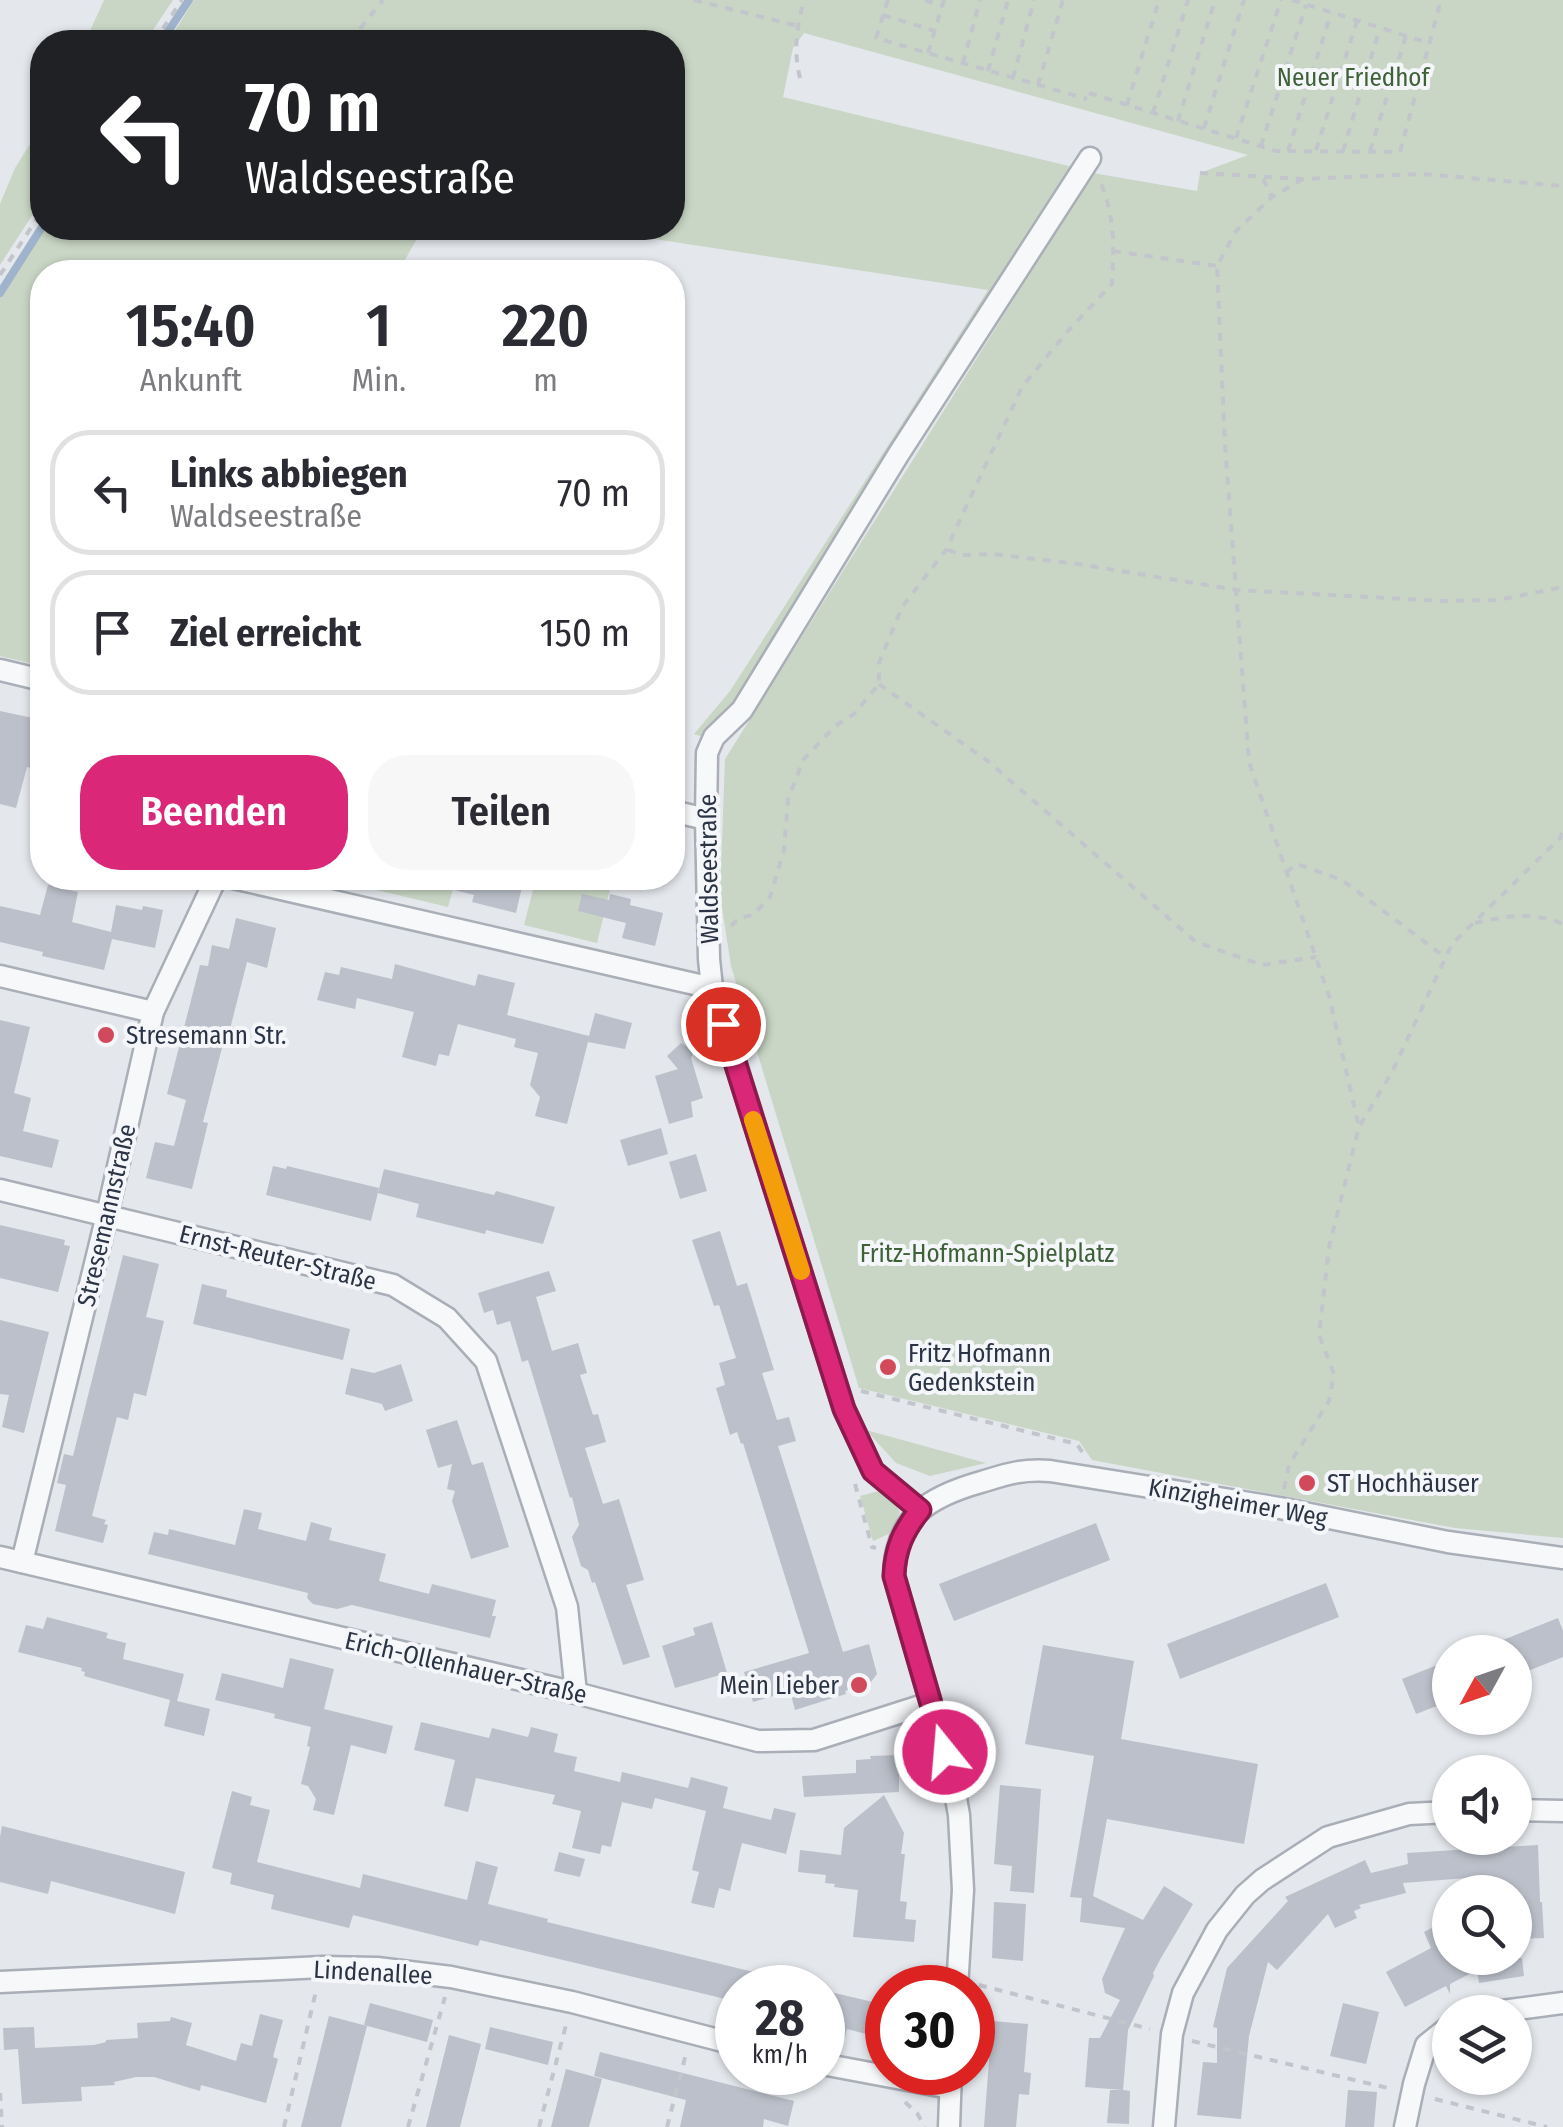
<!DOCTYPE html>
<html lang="de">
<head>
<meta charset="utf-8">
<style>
	:root { --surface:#fff; --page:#f7f7f7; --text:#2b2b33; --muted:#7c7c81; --line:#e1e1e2; --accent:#db2777 }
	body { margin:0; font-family:"Fira Sans Condensed",sans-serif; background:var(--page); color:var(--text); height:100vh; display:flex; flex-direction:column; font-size:38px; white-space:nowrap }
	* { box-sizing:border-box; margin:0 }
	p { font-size:32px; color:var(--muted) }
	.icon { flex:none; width:55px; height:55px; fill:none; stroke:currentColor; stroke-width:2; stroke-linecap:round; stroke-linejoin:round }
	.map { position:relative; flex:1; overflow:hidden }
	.sheet { position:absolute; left:30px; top:260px; width:655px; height:630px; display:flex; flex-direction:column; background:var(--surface); border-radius:40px; box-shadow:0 2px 8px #0004 }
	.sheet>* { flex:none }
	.guide { position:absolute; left:30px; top:30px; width:655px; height:210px; border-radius:40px; box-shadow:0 2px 8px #0004; background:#202124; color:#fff; overflow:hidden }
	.needle { width:65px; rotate:230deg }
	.fabs { position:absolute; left:1432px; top:1635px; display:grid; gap:20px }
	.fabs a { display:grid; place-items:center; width:100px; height:100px; border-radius:50%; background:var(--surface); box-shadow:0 2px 8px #0004; font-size:50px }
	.speed { position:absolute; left:715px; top:1965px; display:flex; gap:20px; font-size:50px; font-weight:700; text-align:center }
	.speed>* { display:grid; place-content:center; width:130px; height:130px; border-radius:50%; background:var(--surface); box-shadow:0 2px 8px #0004; line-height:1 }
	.speed small { font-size:25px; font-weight:400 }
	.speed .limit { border:15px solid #d22; background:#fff; color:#111 }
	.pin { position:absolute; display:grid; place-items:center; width:85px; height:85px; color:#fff; margin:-42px; border:5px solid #fff; border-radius:50%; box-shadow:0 2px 10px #0007 }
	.me { position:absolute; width:110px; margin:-55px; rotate:343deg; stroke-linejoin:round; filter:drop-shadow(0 0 8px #0008) }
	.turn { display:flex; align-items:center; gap:35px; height:210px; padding:0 50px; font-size:45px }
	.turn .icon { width:130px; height:130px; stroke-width:2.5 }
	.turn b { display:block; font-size:70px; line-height:85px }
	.eta { display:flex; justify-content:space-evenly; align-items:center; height:170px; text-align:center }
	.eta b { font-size:60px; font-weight:600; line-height:70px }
	.primary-button { display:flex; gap:20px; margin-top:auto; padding:20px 50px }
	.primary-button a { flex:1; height:115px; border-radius:40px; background:var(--accent); color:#fff; font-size:40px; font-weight:600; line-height:115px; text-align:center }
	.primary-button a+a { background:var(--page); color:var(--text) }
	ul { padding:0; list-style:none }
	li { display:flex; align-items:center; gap:30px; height:125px; margin:0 20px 15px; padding:0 30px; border:5px solid var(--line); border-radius:40px }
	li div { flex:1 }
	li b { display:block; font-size:38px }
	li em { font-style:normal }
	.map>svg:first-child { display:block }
	.green { fill:#c9d6c5 }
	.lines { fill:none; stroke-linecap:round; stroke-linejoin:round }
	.stream { stroke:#9fb4cc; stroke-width:8 }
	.building { fill:#bbc0ca }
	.street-casing { stroke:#a9aeb7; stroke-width:25 }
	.path { stroke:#c2c5cb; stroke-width:4; stroke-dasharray:8 8; stroke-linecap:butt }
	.street { stroke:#f7f8fa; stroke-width:20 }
	.route-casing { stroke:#8e194d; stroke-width:25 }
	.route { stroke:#db2777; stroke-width:18 }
	.slow { stroke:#f59e0b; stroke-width:18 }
	.poi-dot { fill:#d1495b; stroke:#f4f6f9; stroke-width:4 }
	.labels { text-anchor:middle; stroke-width:8; stroke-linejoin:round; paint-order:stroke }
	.park-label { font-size:25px; fill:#3f6138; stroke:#f4f6f9 }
	.street-label { font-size:25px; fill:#2b3445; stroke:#f4f6f9 }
	.poi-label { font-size:25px; fill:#2b3445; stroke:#f4f6f9; text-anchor:start }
</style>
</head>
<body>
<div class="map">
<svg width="1563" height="2127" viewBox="0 0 1563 2127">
	<rect width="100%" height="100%" fill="#e4e7ec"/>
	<!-- green -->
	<g class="green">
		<polygon points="104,0 173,0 145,42 85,42"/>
		<polygon points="194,0 1563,0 1563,1538 1455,1528 1092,1460 1079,1441 859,1388 731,966 720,895 725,759 1093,173 1197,191 1200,173 1248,155 804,33 793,48 783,97 1073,167 732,708 721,716 703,737 694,734 730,691 988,290 582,228 672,228 672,42 168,42"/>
		<polygon points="42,125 42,200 0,265 0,204 15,168"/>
		<polygon points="44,228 423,228 398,272 42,272 42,666 0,656 0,294"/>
		<polygon points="326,878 456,878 448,907"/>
		<polygon points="536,878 604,878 612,881 597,943 524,925"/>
		<polygon points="866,1430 986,1463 930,1476 896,1463"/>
		<polygon points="879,1491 890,1497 900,1512 889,1534 873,1541 860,1496"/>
	</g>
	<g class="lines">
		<!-- stream -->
		<g class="stream">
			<polyline points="161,42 189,0"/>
			<polyline points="0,293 42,227"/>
		</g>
	</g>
	<!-- building -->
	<g class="building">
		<polygon points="0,711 42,720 42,771 27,767 16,808 0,804"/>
		<polygon points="431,878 524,878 516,913 472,902 474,895 430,884"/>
		<polygon points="48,885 78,892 72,922 111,932 116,905 142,910 143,906 163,910 155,948 112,939 104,970 42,956 43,952 0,942 0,906 40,915"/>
		<polygon points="582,894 609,900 610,894 631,899 630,905 663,913 655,946 622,938 626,923 578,911"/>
		<polygon points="236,918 276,928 267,968 247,962 227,1041 224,1040 203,1122 208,1123 192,1189 146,1178 155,1142 174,1146 186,1100 167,1094 200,965 208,966 212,945 229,949"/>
		<polygon points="395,964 475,986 478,974 515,983 507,1015 589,1036 595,1013 632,1023 625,1049 588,1042 567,1124 535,1116 540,1097 530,1085 538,1053 514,1047 516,1039 458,1024 449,1056 439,1054 436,1066 402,1057 414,1012 357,998 355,1009 317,1000 325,972 339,975 341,967 392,979"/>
		<polygon points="0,1020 30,1027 14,1093 31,1098 23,1131 59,1140 52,1168 0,1156"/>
		<polygon points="681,1043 694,1051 691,1058 703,1098 691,1102 693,1117 669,1124 655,1076 678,1069 667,1056"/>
		<polygon points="661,1128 668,1154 628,1166 620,1140"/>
		<polygon points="696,1154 707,1191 680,1199 669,1162"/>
		<polygon points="273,1166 286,1169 287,1166 379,1188 371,1221 266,1195"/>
		<polygon points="384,1169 494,1195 496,1191 555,1207 543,1244 486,1230 485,1234 416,1217 419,1204 378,1193"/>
		<polygon points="0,1225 65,1240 64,1245 70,1246 58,1292 0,1278"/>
		<polygon points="720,1231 737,1286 747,1283 774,1370 762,1373 777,1420 789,1417 796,1441 778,1446 843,1652 869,1644 877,1674 871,1682 845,1691 846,1694 795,1710 790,1691 753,1702 744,1672 809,1653 743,1443 741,1444 737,1432 730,1435 716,1388 725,1385 719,1363 736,1358 719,1305 714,1306 692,1240"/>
		<polygon points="123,1255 159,1264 146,1317 164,1321 146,1396 134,1393 128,1420 117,1417 92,1516 106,1520 104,1524 108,1525 103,1543 55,1531 66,1485 57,1483 64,1454 73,1456"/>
		<polygon points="549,1271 556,1291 536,1297 552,1351 578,1343 587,1373 580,1375 593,1415 598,1414 606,1442 585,1448 603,1504 619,1499 644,1580 626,1585 650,1657 623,1665 595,1582 592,1583 588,1570 581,1566 572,1537 579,1525 572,1497 570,1498 528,1360 522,1362 510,1321 497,1325 493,1310 484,1313 478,1293"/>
		<polygon points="202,1284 227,1290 226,1297 350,1329 343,1360 193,1324"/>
		<polygon points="0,1320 49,1332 24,1433 2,1427 9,1395 0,1394"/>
		<polygon points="401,1364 413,1401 385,1411 382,1404 345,1394 351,1368 374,1373"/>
		<polygon points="457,1420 472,1465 483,1462 509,1547 471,1559 452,1501 455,1491 447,1489 452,1464 438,1468 426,1430"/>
		<polygon points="244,1509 262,1513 258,1529 306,1541 311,1522 332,1528 329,1540 386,1554 379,1581 429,1594 432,1584 496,1600 492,1616 496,1616 490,1638 352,1605 337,1609 313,1604 307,1598 308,1593 148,1554 154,1532 168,1535 169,1529 235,1545"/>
		<polygon points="1096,1523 1110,1560 954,1621 939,1584"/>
		<polygon points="1326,1583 1339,1617 1180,1679 1167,1644"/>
		<polygon points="47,1617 108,1633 106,1638 126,1643 123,1659 184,1674 177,1701 210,1709 204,1736 164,1726 170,1700 84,1676 85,1672 81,1671 82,1668 18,1652 26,1625 43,1629"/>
		<polygon points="1558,1618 1563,1631 1563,1657 1515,1676 1515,1652 1473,1652"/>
		<polygon points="712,1622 727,1673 675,1688 662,1646 695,1635 693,1628"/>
		<polygon points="1043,1645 1134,1661 1121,1739 1258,1764 1244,1844 1107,1819 1093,1896 1143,1920 1164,1886 1193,1904 1161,1958 1153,1973 1154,1976 1128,2030 1123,2090 1130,2091 1129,2124 1107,2123 1110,2090 1123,2090 1085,2087 1089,2038 1100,2038 1120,2000 1105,1993 1102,1979 1125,1928 1080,1922 1082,1898 1070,1897 1094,1756 1025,1744"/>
		<polygon points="290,1658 334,1669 324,1709 393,1726 386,1754 351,1745 334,1815 313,1810 316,1799 308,1786 301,1784 310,1747 307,1746 311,1727 274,1718 275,1714 215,1700 222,1673 283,1688"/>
		<polygon points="1450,1660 1450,1701 1416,1714 1402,1679"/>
		<polygon points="421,1722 489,1738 492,1728 528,1737 531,1727 558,1734 554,1752 577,1757 574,1771 620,1782 622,1772 688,1788 691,1777 728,1787 723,1808 771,1820 774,1808 796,1813 786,1854 742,1843 730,1891 719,1888 714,1908 691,1903 699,1872 692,1870 706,1811 655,1798 652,1809 622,1802 611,1847 602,1845 600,1854 572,1848 581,1811 552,1804 555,1795 476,1778 468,1812 444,1806 455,1760 414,1750"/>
		<polygon points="899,1755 899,1792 804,1797 802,1776 856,1773 856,1760 871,1759 870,1756"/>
		<polygon points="1000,1785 1041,1789 1034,1893 1010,1891 1012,1866 994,1864"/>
		<polygon points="232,1791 252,1797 250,1805 270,1810 257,1862 360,1888 363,1874 467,1900 476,1861 498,1867 488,1904 548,1919 547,1922 787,1980 786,1988 738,1988 738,2002 480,1940 478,1946 353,1915 349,1928 271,1909 274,1895 230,1884 232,1873 212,1868"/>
		<polygon points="884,1795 904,1833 901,1854 905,1854 900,1901 907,1902 905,1919 916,1920 914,1942 853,1937 858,1890 834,1887 835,1884 825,1883 826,1875 798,1872 800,1850 841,1855 844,1828"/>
		<polygon points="2,1826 185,1872 175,1914 51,1881 48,1894 0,1882 0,1837"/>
		<polygon points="1538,1845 1540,1902 1542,1902 1544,1938 1515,1939 1515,1890 1468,1891 1467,1878 1403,1883 1406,1893 1359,1905 1361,1908 1354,1911 1357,1918 1335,1928 1328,1914 1277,1970 1268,1962 1249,2036 1241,2119 1197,2115 1203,2062 1217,2063 1217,2028 1213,2027 1227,1968 1288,1901 1285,1897 1365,1860 1371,1873 1408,1864 1407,1853"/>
		<polygon points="559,1852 585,1859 580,1877 554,1871"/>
		<polygon points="994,1902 1026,1904 1023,1961 992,1958"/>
		<polygon points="1447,1920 1450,1958 1522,1958 1524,1976 1479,1983 1477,1970 1450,1984 1450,1994 1446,1986 1405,2007 1386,1972 1431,1948 1424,1932"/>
		<polygon points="822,1990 873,2002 866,2034 847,2029 843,2044 822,2039"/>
		<polygon points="370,2003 433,2020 427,2042 364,2025"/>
		<polygon points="1343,2003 1379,2012 1366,2064 1330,2056"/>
		<polygon points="260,2014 283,2020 273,2057 278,2059 266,2103 201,2085 200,2091 154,2077 136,2077 114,2082 115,2085 81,2087 82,2101 22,2104 18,2049 4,2050 3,2028 34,2027 35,2048 94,2045 106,2042 106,2040 138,2038 137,2023 170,2021 171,2017 192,2023 186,2045 236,2061 241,2043 252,2046"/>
		<polygon points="329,2016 367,2026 341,2127 301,2127"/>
		<polygon points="992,2021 1028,2024 1024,2072 1031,2073 1029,2095 1019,2094 1016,2127 984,2127"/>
		<polygon points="490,2027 553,2042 548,2065 485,2049"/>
		<polygon points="449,2035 481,2044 460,2127 426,2127"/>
		<polygon points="600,2052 794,2101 788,2126 764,2119 763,2127 680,2127 686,2100 594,2076"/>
		<polygon points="566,2069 602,2079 589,2127 551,2127"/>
		<polygon points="1348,2090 1377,2092 1374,2127 1345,2127"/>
	</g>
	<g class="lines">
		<!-- street casing -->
		<g class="street-casing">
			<g id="street">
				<polyline points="0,670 42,680"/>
				<polyline points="672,811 706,819"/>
				<polyline points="233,878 712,988"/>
				<polyline points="0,976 153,1012"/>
				<polyline points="0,1190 393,1285 447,1318 486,1361 567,1607 576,1693"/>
				<polyline points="920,1510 873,1471 844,1409 712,988 709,959 706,819 707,753 714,737 742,710 898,455 1090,158"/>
				<polyline points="0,1557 576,1693 758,1741 814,1740 930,1703"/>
				<polyline points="22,1562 107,1215 153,1012 216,878"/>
				<polyline points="1515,1810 1563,1811"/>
				<polyline points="0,1982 322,1967 377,1968 451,1977 572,2002 738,2045"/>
				<path d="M957,1988l6,-98 -4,-75 -7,-39 -58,-200c1,-59 34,-79 87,-94 27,-8 40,-13 69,-11l230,37 168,34 115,16"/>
				<polyline points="1494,2012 1563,2003"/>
				<polyline points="822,2064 950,2088"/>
				<polyline points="949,2127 951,2072"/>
				<polyline points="1164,2127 1172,2034 1183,1993 1217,1930 1245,1895 1262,1880 1328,1837 1409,1814 1450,1812"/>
				<polyline points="1405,2127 1414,2084 1426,2045 1450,2026"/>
			</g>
		</g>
		<!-- path -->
		<g class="path">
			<polyline points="694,0 798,26"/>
			<polyline points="888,0 876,38 1087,99"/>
			<polyline points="925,0 942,6"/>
			<polyline points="1292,0 1429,43"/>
			<polyline points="883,15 935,31"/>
			<polyline points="154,42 182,0"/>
			<polyline points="352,42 354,36 383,0"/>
			<polyline points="928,53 944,0"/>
			<polyline points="963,63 980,0"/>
			<polyline points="988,71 1008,0"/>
			<path d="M800,78c-7,-27 -3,-52 4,-78"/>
			<polyline points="1013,78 1034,0"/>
			<polyline points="1038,85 1063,0"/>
			<polyline points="1089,93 1276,151 1400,152 1441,0"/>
			<polyline points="1127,105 1159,0"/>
			<polyline points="1153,113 1188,0"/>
			<polyline points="1178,121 1215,0"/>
			<polyline points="1204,128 1244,0"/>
			<polyline points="1236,138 1281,0"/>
			<polyline points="1261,146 1306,5"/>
			<polyline points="1316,150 1357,21"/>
			<polyline points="1288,151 1331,13"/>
			<polyline points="1343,151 1380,28"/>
			<polyline points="1370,151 1406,36"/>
			<polyline points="1200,173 1303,179 1422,174 1563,186"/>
			<polyline points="1263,179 1272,197"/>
			<polyline points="1303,179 1272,197 1236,231 1217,266 1225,445 1249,762 1329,996 1359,1127"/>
			<polyline points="1113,251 1217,266"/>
			<polyline points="0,275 42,211"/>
			<polyline points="948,550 962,555 993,554 1078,564 1237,590 1445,601 1498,600 1563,587"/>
			<polyline points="879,684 989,762 1196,942 1262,965 1316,957"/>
			<polyline points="1286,872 1297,864 1342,880 1445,957"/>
			<path d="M1475,923c31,-7 58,-12 88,1"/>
			<path d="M731,926l8,-8 14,-3 17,-18 14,-47 4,-50 15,-40 32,-34 19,-12 25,-30v-21l23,-56 44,-57 76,-163 45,-55 45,-48c2,-37 3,-68 -12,-103"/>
			<polyline points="861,1391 1077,1444 1084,1455"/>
			<polyline points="855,1484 872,1547 876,1548"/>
			<polyline points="1284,1489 1289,1465 1329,1401 1334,1374 1319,1335 1329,1247 1359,1127 1392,1072 1452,944 1560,838 1563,832"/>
			<polyline points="979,1985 1150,2029"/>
			<polyline points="1192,2041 1392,2089"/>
			<polyline points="0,2093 2,2127"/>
			<polyline points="1435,2099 1547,2127"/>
			<polyline points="905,2102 917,2113 925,2127"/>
			<polyline points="284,2127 316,1991"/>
			<polyline points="408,2127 445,1997"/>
			<polyline points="539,2127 566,2025"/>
			<polyline points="667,2127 686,2054"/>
		</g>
		<!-- street -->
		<use href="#street" class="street"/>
	</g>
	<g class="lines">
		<!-- route casing -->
		<g class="route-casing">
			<path id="route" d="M723,1024l121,385 29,62 47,39c-17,21 -25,39 -26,66l51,176"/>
		</g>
		<!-- route -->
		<use href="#route" class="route"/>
		<!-- slow -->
		<polyline class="slow" points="753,1120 801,1271"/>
	</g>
	<!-- markers -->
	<g class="poi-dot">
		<circle cx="106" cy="1035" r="10"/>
		<circle cx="888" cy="1367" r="10"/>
		<circle cx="1307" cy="1483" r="10"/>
		<circle cx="859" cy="1685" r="10"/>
	</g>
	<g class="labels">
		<!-- park labels -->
		<g class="park-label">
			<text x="1353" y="86">Neuer Friedhof</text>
			<text x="987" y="1262">Fritz-Hofmann-Spielplatz</text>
		</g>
		<!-- street labels -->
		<g class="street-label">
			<text transform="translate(708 869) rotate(-91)" y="9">Waldseestraße</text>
			<text transform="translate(106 1215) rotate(-77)" y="9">Stresemannstraße</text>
			<text transform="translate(278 1257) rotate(14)" y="9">Ernst-Reuter-Straße</text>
			<text transform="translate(1238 1502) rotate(10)" y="9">Kinzigheimer Weg</text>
			<text transform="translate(466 1667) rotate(13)" y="9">Erich-Ollenhauer-Straße</text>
			<text transform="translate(373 1972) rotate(3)" y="9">Lindenallee</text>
		</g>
		<!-- poi labels -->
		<g class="poi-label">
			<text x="126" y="1044">Stresemann Str.</text>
			<text x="908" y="1362">Fritz Hofmann<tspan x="908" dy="29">Gedenkstein</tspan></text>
			<text x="1327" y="1492">ST Hochhäuser</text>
			<text x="839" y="1694" text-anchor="end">Mein Lieber</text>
		</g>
	</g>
</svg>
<div class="fabs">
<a><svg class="needle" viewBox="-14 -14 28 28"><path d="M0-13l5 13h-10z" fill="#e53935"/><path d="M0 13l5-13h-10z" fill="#7c7c81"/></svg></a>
<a><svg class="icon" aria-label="sound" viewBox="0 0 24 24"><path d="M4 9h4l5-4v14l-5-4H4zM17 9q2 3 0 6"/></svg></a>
<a><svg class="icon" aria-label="search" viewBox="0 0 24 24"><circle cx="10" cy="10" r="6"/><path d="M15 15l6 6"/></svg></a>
<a><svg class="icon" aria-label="layers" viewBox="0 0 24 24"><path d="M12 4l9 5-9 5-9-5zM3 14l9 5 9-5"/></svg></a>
</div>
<div class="speed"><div>28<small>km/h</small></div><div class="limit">30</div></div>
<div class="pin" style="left:723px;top:1024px;background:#d93025"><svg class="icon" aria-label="arrive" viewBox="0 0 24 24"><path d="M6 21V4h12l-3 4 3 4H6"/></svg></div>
<svg class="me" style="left:945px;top:1752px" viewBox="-20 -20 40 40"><circle r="17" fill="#db2777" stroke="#fff" stroke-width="3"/><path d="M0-11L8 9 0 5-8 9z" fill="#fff"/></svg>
<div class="guide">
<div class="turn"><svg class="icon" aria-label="left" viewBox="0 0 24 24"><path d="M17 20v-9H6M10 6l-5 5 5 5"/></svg><div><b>70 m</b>Waldseestraße</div></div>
</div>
<section class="sheet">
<div class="eta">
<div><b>15:40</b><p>Ankunft</p></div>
<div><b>1</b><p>Min.</p></div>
<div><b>220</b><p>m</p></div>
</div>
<ul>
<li><svg class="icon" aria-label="left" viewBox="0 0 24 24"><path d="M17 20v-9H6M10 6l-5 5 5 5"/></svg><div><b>Links abbiegen</b><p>Waldseestraße</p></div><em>70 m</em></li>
<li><svg class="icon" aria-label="arrive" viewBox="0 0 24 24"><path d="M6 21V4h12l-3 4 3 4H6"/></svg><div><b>Ziel erreicht</b></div><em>150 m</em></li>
</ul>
<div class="primary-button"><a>Beenden</a><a>Teilen</a></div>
</section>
</div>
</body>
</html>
